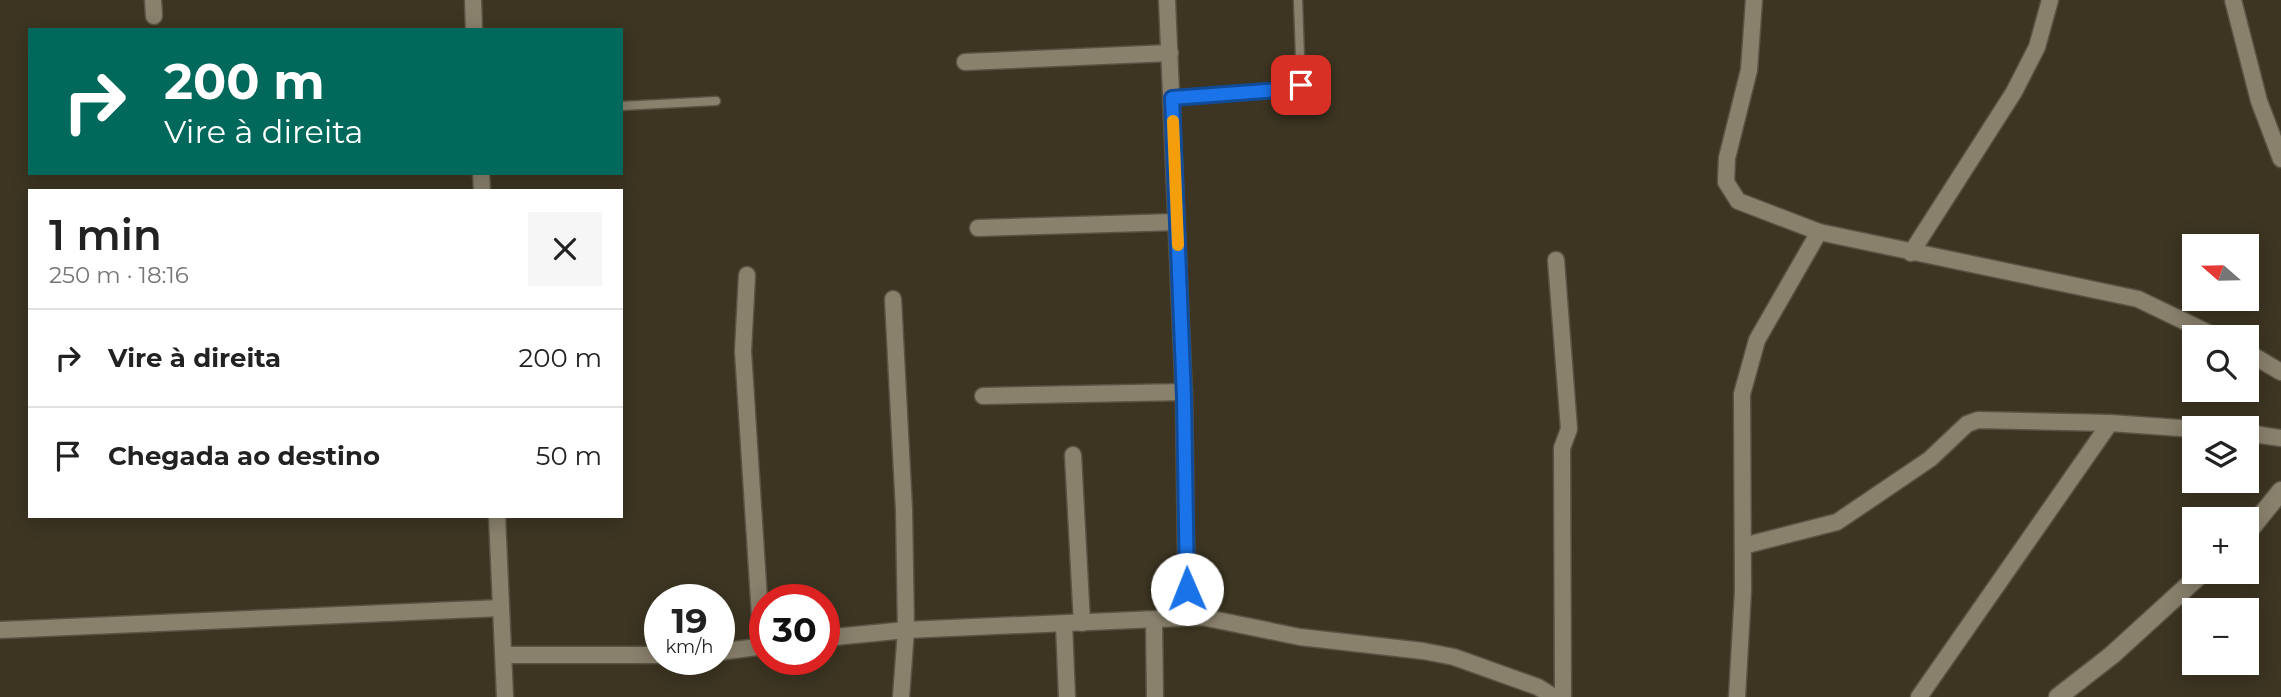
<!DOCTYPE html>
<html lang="pt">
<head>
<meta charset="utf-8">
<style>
	:root { --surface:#fff; --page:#f6f6f6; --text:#222; --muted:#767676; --line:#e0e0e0 }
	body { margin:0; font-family:Montserrat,sans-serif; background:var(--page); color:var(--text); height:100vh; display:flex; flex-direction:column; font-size:26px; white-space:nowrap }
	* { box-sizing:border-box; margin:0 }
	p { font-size:23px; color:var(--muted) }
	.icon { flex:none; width:38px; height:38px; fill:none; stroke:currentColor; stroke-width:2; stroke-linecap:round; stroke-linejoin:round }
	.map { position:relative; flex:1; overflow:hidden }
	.panel { position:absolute; left:28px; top:189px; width:595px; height:329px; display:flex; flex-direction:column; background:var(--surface); border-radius:0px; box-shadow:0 4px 18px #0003 }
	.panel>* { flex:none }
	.banner { position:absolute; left:28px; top:28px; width:595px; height:147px; border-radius:0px; box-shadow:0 4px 18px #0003; background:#00695c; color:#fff; overflow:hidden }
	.needle { width:46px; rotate:290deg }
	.fabs { position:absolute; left:2182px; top:234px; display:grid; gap:14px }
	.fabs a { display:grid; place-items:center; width:77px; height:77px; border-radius:0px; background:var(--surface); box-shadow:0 4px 18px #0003; font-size:35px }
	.speed { position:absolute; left:644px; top:584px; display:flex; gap:14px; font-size:35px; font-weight:700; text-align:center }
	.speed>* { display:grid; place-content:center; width:91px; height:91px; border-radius:50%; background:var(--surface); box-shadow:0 4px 18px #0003; line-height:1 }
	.speed small { font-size:18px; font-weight:400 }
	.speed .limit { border:10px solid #d22; background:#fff; color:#111 }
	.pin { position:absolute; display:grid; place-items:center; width:60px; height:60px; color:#fff; margin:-30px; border-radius:14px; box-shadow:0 4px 10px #0006 }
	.me { position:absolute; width:77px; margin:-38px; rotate:359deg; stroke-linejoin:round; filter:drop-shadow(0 0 5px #0008) }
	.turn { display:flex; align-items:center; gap:24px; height:147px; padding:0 21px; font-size:32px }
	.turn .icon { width:91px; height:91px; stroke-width:2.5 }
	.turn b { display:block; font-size:49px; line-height:60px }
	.round { display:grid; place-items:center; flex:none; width:74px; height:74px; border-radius:0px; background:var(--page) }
	.overview { display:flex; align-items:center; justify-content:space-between; height:119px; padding:0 21px }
	h1 { font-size:42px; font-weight:600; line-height:52px }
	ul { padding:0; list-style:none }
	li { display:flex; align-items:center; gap:21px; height:98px; padding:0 21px; border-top:2px solid var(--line) }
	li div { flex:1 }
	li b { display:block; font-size:26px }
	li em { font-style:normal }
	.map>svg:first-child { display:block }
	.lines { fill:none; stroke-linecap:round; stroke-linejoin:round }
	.lane-casing { stroke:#5a5343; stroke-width:11 }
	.street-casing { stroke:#5a5343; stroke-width:19 }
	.secondary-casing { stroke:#5a5343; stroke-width:21 }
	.lane { stroke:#89816c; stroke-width:8 }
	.street { stroke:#89816c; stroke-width:16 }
	.secondary { stroke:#89816c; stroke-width:18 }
	.route-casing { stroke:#114b97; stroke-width:18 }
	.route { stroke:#1a73e8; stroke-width:12 }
	.slow { stroke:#f59e0b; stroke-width:12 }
</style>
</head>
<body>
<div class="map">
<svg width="2281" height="697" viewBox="0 0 2281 697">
	<rect width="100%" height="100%" fill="#3d3522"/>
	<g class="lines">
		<!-- lane casing -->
		<g class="lane-casing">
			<g id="lane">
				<polyline points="1172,98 1291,89 1301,85 1298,0"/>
				<polyline points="621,106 716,101"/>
			</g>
		</g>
		<!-- street casing -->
		<g class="street-casing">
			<g id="street">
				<polyline points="153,0 154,16"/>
				<polyline points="473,0 474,30"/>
				<polyline points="1167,0 1184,398 1187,617"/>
				<polyline points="1754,0 1749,70 1727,158 1726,182 1738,201 1819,232 2138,299 2219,338"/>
				<polyline points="2233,0 2259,101 2281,159"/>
				<polyline points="965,62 1170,53"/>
				<polyline points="481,173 482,191"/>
				<polyline points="978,228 1177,222"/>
				<polyline points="1911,253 2014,92 2037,47 2050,0"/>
				<polyline points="1556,260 1569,429 1562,448 1563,697"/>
				<polyline points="747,275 743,351 762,647"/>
				<polyline points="893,299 904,510 906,630 901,697"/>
				<polyline points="2247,352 2281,372"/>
				<polyline points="983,396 1184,392"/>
				<polyline points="2247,433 2281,438"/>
				<polyline points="1073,455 1082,623"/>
				<polyline points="497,516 505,697"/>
				<polyline points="1743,546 1837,522 1930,459 1967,424 1978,420 2110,423 2194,429"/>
				<polyline points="1154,621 1155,697"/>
				<polyline points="1064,624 1067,697"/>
				<polyline points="0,630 501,608"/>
				<polyline points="824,638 906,630 1202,617 1300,637 1423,651 1454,657 1538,687 1554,697"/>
				<polyline points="719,652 765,646"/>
				<polyline points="504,655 660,655"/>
				<polyline points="1737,697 1743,591 1742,394 1757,340 1819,232"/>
				<polyline points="1919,697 2110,423"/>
			</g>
		</g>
		<!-- secondary casing -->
		<g class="secondary-casing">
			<g id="secondary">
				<polyline points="2247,533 2281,491"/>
				<polyline points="2058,697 2112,655 2203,572"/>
			</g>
		</g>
		<!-- lane -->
		<use href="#lane" class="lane"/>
		<!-- street -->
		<use href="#street" class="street"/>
		<!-- secondary -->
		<use href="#secondary" class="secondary"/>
	</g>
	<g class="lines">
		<!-- route casing -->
		<g class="route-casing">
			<polyline id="route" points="1187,589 1184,398 1172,98 1291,89 1301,85"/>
		</g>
		<!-- route -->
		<use href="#route" class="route"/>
		<!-- slow -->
		<polyline class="slow" points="1173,121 1178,245"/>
	</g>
</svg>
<div class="fabs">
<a><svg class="needle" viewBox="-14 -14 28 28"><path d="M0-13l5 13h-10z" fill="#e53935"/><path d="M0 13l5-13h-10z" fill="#767676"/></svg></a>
<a><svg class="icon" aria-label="search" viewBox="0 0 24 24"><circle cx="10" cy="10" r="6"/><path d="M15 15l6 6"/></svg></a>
<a><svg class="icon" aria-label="layers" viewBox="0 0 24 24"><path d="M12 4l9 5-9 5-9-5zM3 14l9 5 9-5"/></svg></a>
<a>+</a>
<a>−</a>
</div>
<div class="speed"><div>19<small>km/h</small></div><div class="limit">30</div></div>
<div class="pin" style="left:1301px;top:85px;background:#d93025"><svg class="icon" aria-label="arrive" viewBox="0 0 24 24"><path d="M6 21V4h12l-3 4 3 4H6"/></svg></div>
<svg class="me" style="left:1187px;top:589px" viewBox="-20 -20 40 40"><circle r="19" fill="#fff"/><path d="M0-13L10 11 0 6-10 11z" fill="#1a73e8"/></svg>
<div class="banner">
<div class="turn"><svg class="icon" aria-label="right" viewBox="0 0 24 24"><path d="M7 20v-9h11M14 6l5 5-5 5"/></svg><div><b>200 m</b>Vire à direita</div></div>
</div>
<section class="panel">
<div class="overview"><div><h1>1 min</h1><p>250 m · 18:16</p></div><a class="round"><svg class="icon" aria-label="close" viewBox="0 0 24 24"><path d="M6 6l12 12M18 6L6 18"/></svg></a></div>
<ul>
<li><svg class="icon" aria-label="right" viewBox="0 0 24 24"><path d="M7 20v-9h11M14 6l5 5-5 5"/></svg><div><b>Vire à direita</b></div><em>200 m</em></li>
<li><svg class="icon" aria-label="arrive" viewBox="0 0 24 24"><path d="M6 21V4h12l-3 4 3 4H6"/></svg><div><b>Chegada ao destino</b></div><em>50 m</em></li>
</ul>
</section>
</div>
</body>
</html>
